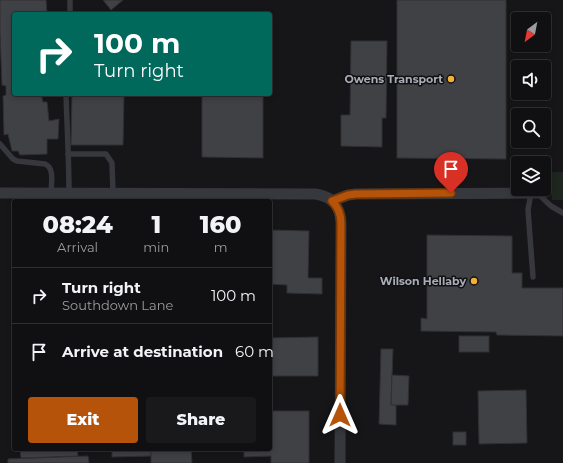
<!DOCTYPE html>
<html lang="en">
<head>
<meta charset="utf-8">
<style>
	:root { --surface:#101012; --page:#19191b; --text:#f1f3f6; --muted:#9c9d9f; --line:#303032; --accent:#b45309 }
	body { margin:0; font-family:Montserrat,sans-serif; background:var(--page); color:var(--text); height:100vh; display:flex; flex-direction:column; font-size:15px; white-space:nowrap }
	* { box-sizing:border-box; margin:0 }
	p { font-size:13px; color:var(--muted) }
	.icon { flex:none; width:22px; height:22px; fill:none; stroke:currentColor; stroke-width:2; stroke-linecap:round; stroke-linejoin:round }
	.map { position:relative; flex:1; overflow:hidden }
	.details { position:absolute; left:12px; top:199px; width:260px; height:252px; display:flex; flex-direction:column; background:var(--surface); border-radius:4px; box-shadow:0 2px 6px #0003,0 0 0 1px var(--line) }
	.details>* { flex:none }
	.hud { position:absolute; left:12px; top:12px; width:260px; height:84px; border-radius:4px; box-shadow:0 2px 6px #0003,0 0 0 1px var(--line); background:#00695c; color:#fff; overflow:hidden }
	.needle { width:26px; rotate:212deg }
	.buttons { position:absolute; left:511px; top:12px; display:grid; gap:8px }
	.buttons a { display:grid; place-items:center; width:40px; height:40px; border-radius:4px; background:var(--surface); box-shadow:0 2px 6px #0003,0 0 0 1px var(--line); font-size:20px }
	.pin { position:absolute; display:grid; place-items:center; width:34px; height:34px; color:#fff; margin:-41px -17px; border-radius:50% 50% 50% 0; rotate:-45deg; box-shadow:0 0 4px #0007 }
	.pin .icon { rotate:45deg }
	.me { position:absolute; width:44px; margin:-22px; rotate:0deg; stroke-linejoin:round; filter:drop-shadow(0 0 3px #0008) }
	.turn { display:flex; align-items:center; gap:14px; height:84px; padding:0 16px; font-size:18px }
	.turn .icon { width:52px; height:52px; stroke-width:2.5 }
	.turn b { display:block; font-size:28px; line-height:34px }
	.eta { display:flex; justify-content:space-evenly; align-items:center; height:68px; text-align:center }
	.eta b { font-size:24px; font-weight:800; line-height:28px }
	.cta { display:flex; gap:8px; margin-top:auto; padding:8px 16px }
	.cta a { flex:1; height:46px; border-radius:4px; background:var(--accent); color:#fff; font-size:16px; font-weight:800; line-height:46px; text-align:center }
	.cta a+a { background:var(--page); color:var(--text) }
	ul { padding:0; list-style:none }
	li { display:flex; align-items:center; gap:12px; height:56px; padding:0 16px; border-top:1px solid var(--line) }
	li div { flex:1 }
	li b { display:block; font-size:15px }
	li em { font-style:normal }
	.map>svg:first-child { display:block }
	.green { fill:#1e261f }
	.building { fill:#404145; stroke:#303034 }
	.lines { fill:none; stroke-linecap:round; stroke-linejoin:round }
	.lane { stroke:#37383d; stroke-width:5.5 }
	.street { stroke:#37383d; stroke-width:11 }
	.route-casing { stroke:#753606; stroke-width:10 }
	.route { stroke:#b45309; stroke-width:7 }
	.poi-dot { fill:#f2b134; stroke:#111113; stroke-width:1.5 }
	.labels { text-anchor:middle; stroke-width:3; stroke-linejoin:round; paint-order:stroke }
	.poi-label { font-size:11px; font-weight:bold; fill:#a8adb8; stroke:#111113; text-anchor:end }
</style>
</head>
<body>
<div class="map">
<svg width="563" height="463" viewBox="0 0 563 463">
	<rect width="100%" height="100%" fill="#161618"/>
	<!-- green -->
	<rect class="green" x="552" y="172" width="11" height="28"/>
	<!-- building -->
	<g class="building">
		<polygon points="0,0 46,0 47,14 14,14 14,94 41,94 43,102 47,102 49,121 59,119 58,139 47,139 47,154 20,155 18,151 12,151 8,134 4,135 3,96 6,95 6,86 2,85 0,32"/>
		<polygon points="103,0 123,0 111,10"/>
		<polygon points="397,0 506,0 506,159 397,158"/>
		<polygon points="351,41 387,41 386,118 382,118 382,147 341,146 341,115 350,115"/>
		<polygon points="72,94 124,94 123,145 71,145"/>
		<polygon points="202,94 263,94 263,158 202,157"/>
		<polygon points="270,230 309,231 308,278 322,278 322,294 287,293 287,285 270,284"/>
		<polygon points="427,235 512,236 512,273 522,273 522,288 563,288 563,336 497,335 496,332 421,331 421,318 427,319"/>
		<rect x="459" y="336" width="30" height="16"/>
		<polygon points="318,337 318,376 270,376 270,338"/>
		<polygon points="381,349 393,349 391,405 396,405 396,425 379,424"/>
		<polygon points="392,375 409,376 408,405 391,405"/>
		<polygon points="526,390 527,443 479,444 478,391"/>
		<polygon points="270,411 309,411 309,463 271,463 271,456 244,457 244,449 270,449"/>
		<rect x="453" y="432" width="13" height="13"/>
		<polygon points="20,449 77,449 78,456 21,458"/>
		<polygon points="112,449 151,449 151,456 112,457"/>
		<polygon points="151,449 191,449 192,463 151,463"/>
		<polygon points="88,456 89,463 8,463 8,459"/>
	</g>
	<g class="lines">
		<!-- lane -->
		<g class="lane">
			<polyline points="70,0 70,14"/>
			<path d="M66,94c1,33 3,66 3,99"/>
			<path d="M0,144l13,15 4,2 28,3c10,4 6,20 6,29"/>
			<polyline points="68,154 106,154 112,163 113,193"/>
			<polyline points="531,193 528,210 533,277"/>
			<polyline points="537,193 551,206 563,213"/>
		</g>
		<!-- street -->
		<g class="street">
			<path d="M0,193l316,1c17,3 24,12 25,29l-1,240"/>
			<polyline points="332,201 348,195 356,194 537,193"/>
		</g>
	</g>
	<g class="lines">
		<!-- route casing -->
		<g class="route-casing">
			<path id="route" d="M340,415l1,-192c0,-9 -3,-16 -9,-22l16,-6 8,-1 95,-1"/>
		</g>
		<!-- route -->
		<use href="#route" class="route"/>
	</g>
	<!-- markers -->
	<g class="poi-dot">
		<circle cx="451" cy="79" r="4"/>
		<circle cx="474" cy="281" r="4"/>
	</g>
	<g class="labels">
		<!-- poi labels -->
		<g class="poi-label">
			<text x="443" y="83">Owens Transport</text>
			<text x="466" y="285">Wilson Hellaby</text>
		</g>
	</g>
</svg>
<div class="buttons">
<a><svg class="needle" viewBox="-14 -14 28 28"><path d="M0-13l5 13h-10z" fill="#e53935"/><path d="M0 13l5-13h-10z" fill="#9c9d9f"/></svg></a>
<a><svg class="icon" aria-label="sound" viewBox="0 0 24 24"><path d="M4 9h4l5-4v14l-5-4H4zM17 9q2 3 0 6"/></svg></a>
<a><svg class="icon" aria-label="search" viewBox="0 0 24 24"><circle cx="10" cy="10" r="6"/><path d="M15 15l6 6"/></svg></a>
<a><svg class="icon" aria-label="layers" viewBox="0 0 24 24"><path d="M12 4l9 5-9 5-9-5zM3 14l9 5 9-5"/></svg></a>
</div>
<div class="pin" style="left:451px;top:193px;background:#d93025"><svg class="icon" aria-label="arrive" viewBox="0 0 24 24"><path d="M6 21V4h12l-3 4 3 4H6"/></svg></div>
<svg class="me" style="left:340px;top:415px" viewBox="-20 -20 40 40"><path d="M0-17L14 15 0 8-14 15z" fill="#b45309" stroke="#fff" stroke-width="4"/></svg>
<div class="hud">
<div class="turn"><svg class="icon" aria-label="right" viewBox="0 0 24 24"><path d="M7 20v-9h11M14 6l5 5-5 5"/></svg><div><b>100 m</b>Turn right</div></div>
</div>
<section class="details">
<div class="eta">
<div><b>08:24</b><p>Arrival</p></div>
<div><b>1</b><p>min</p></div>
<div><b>160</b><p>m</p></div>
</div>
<ul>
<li><svg class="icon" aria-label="right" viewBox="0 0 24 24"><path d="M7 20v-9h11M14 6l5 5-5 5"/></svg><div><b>Turn right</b><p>Southdown Lane</p></div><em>100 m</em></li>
<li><svg class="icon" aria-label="arrive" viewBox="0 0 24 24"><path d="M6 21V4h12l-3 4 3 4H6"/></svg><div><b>Arrive at destination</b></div><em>60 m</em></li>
</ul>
<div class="cta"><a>Exit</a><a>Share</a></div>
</section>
</div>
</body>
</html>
